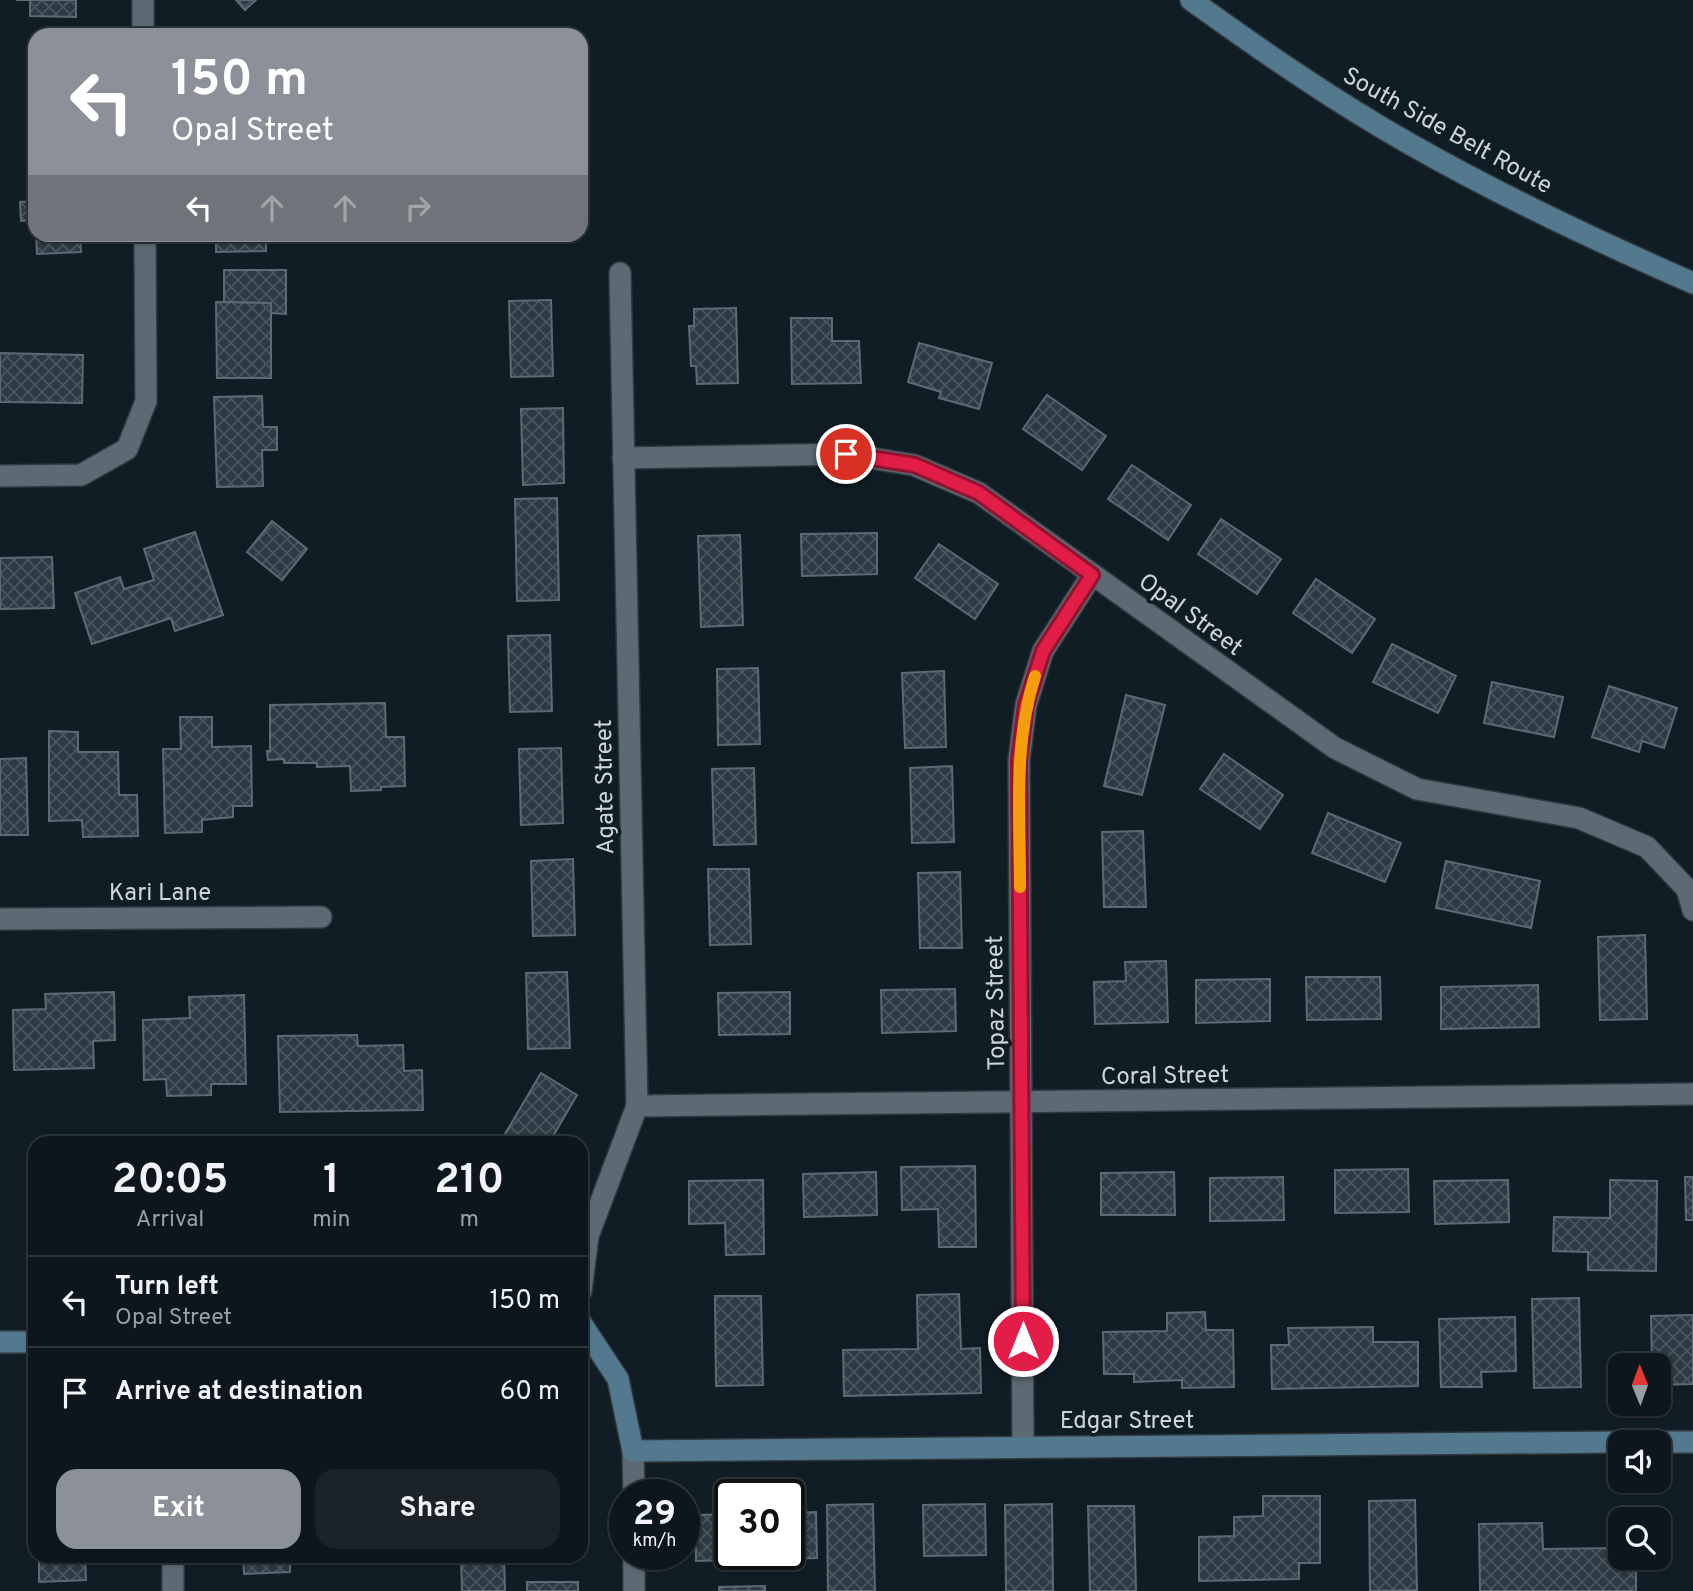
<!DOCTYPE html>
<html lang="en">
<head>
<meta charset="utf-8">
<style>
	:root { --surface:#0d161c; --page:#1b2329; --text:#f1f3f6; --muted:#9a9fa3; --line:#2d353b; --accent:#8c9099 }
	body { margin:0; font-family:Overpass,sans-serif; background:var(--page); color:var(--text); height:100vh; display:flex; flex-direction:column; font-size:26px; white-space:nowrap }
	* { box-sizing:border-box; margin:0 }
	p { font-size:23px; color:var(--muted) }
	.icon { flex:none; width:38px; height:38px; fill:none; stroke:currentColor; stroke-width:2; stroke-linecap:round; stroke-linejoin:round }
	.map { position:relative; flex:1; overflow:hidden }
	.side { position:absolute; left:28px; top:1136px; width:560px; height:427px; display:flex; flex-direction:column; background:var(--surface); border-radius:21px; box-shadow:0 2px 5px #0004,0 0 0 2px var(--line) }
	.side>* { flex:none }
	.guide { position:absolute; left:28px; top:28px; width:560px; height:214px; border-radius:21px; box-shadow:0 2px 5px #0004,0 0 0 2px var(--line); background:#8c9099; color:#fff; overflow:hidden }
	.needle { width:46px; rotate:359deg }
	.buttons { position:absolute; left:1608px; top:1353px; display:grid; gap:14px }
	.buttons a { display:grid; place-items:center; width:63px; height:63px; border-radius:14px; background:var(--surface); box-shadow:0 2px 5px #0004,0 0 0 2px var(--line); font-size:35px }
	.speed { position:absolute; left:609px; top:1479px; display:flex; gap:14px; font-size:35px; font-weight:700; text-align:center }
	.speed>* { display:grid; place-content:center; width:91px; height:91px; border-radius:50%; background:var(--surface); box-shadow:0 2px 5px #0004,0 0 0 2px var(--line); line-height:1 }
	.speed small { font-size:18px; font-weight:400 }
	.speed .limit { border:4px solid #111; border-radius:10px; background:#fff; color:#111 }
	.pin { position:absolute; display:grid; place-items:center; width:60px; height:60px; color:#fff; margin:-30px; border:4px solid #fff; border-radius:50%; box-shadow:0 2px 7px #0007 }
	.me { position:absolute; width:77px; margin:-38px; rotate:0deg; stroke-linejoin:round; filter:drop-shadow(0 0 5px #0008) }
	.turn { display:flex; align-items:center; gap:24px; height:147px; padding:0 28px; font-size:32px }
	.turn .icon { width:91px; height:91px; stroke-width:2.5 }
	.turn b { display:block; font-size:49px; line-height:60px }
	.lanes { display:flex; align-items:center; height:66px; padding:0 28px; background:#0003; justify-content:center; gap:35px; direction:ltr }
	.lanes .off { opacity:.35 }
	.eta { display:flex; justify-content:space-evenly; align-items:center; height:119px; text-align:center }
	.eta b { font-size:42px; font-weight:700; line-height:49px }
	.action { display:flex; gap:14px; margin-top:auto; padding:14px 28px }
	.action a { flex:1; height:80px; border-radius:21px; background:var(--accent); color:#fff; font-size:28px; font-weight:700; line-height:80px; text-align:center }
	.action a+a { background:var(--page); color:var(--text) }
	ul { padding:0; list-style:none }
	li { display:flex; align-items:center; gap:21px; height:91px; padding:0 28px; border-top:2px solid var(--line) }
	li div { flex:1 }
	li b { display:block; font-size:26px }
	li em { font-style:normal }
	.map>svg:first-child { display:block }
	.building { fill:url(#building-cross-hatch); stroke:#5c6a73; stroke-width:2 }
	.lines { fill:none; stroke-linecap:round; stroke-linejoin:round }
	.street-casing { stroke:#32383f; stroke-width:24 }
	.secondary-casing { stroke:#32383f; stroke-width:24 }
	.street { stroke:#5c6a73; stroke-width:21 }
	.secondary { stroke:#53798e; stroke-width:21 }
	.route-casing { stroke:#92132f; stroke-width:18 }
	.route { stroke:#e11d48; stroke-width:12 }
	.slow { stroke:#f59e0b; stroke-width:12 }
	.labels { text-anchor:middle; stroke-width:7; stroke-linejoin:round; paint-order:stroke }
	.street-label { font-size:24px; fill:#cdd5db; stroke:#111d25 }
</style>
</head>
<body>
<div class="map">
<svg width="1693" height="1591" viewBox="0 0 1693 1591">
	<defs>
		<pattern id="building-cross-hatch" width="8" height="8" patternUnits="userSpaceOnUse" patternTransform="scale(1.75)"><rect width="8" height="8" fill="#2d3a43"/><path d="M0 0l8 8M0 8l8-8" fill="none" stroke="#4a565e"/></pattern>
	</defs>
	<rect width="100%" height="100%" fill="#111d25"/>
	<!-- building -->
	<g class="building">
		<polygon points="16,0 76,0 76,17 30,16 30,0"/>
		<polygon points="236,0 256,0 245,10"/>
		<polygon points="261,32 261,35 217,35 217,34"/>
		<polygon points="35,201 35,220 21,221 20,202"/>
		<polygon points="36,234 80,234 81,252 37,254"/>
		<polygon points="216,234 266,234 266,251 216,252"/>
		<polygon points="224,270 286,270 286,314 271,313 271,303 224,302"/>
		<polygon points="551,300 553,376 511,377 509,301"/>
		<polygon points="216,302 271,303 271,378 217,378"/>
		<polygon points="736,308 738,383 697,384 696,366 691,366 689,326 694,326 694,309"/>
		<polygon points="791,318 832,318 832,341 859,341 861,383 792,384"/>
		<polygon points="919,343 992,363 979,409 939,398 941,392 908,382"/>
		<polygon points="0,353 83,355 82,403 0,402"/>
		<polygon points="1047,395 1106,436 1082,470 1023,429"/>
		<polygon points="262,396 263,427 277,427 277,450 262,450 263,486 217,487 214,397"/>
		<polygon points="563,408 564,483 523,485 521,409"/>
		<polygon points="1132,465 1191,505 1168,540 1108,499"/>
		<polygon points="557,498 559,600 517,601 515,499"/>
		<polygon points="1221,519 1281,559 1257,594 1198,554"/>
		<polygon points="272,521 307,549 282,580 247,552"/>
		<polygon points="195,532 223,615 175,631 171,618 92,644 75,593 120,577 124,589 154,580 144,549"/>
		<polygon points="877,533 877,574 802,576 801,534"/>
		<polygon points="740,535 743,625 701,627 698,536"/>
		<polygon points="939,544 998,584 975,619 915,578"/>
		<polygon points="52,557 54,608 0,609 0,558"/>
		<polygon points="1316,579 1375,619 1352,653 1293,613"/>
		<polygon points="550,635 552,711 510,712 508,636"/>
		<polygon points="1392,644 1456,676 1438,713 1373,682"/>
		<polygon points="758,668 760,744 718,745 717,669"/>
		<polygon points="944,671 946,747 905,748 902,673"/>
		<polygon points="1492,682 1563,697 1554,737 1484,723"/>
		<polygon points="1609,686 1677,708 1664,748 1642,741 1639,752 1592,737"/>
		<polygon points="1126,695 1165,705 1142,795 1104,786"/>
		<polygon points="385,703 386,737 404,737 405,786 381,787 381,790 351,791 350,766 317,767 317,763 284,763 284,759 268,760 267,751 270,751 270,705"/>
		<polygon points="180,717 212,717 212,747 251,746 252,806 233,806 233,817 202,820 202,832 165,833 163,749 181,749"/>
		<polygon points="49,731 78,732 78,752 118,752 119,795 137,795 138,836 83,837 82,820 49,821"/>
		<polygon points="561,748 563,823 521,825 519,749"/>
		<polygon points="1224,754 1283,795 1260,829 1200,789"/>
		<polygon points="26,758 28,835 0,835 0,759"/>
		<polygon points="952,766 954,842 912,843 910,768"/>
		<polygon points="754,768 756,844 714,845 712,769"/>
		<polygon points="1328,813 1401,843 1385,882 1312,853"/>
		<polygon points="1143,831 1146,907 1104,907 1102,832"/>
		<polygon points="573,859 575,935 533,936 531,861"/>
		<polygon points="1446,861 1540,881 1531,928 1436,908"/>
		<polygon points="708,869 749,869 751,944 710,945"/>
		<polygon points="960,872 962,948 920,948 918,873"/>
		<polygon points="1645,935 1647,1019 1600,1020 1598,937"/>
		<polygon points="1166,961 1168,1022 1095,1024 1094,982 1126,981 1125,962"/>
		<polygon points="567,972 570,1048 528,1049 526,973"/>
		<polygon points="1306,977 1380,977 1381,1019 1307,1020"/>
		<polygon points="1270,979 1270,1021 1196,1023 1196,980"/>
		<polygon points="1538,985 1539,1027 1441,1029 1441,987"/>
		<polygon points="955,989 956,1031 882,1033 881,990"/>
		<polygon points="114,992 115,1040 93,1041 94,1068 14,1070 13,1010 46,1009 45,994"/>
		<polygon points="790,992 790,1034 719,1035 718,993"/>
		<polygon points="244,995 246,1084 211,1084 211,1095 167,1096 166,1079 144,1080 143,1020 190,1018 189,997"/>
		<polygon points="357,1035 358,1046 403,1045 404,1071 422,1070 423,1110 280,1112 278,1036"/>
		<polygon points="541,1073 577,1095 549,1143 508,1143 502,1139"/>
		<polygon points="975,1166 976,1247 939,1247 938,1209 902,1210 901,1167"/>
		<polygon points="1408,1169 1409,1212 1335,1213 1335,1170"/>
		<polygon points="876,1172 877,1215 804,1217 803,1174"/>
		<polygon points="1174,1172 1175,1215 1101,1215 1101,1173"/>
		<polygon points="1283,1177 1284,1220 1210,1221 1210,1178"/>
		<polygon points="1685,1177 1693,1177 1693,1220 1686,1220"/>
		<polygon points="763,1180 764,1254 726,1255 725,1223 689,1224 689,1181"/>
		<polygon points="1508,1180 1509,1222 1435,1224 1434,1181"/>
		<polygon points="1610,1180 1657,1181 1656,1271 1588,1270 1588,1252 1553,1251 1554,1217 1610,1218"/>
		<polygon points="959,1294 961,1349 980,1348 981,1393 844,1396 843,1350 918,1349 917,1295"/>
		<polygon points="715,1296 761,1296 763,1385 716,1386"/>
		<polygon points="1579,1298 1581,1387 1534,1388 1532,1299"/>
		<polygon points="1205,1312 1206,1330 1233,1330 1234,1387 1182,1388 1182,1380 1134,1382 1134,1374 1104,1374 1103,1332 1167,1331 1167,1313"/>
		<polygon points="1693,1315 1693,1384 1659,1385 1659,1365 1652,1365 1651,1316"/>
		<polygon points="1515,1317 1516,1371 1481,1372 1482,1387 1441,1387 1439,1319"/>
		<polygon points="1373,1327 1373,1342 1418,1342 1418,1386 1272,1389 1271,1345 1289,1345 1288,1328"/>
		<polygon points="1263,1496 1320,1496 1320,1563 1299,1563 1299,1579 1199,1581 1199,1537 1234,1536 1234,1517 1263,1516"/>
		<polygon points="1415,1500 1417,1590 1370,1591 1369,1501"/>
		<polygon points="873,1504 875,1591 828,1591 827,1505"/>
		<polygon points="985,1504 986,1555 924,1556 923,1505"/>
		<polygon points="1052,1504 1053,1591 1006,1591 1005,1505"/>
		<polygon points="1088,1506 1134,1506 1136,1591 1090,1591"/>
		<polygon points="816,1512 817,1558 696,1561 695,1515 730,1514 730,1554 789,1554 789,1513"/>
		<polygon points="1542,1523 1543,1549 1620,1548 1620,1558 1636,1558 1636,1591 1480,1591 1479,1524"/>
		<polygon points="39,1556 85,1556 86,1580 39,1582"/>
		<polygon points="243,1556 290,1556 290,1572 244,1574"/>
		<polygon points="461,1556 504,1556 505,1591 462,1591"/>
		<rect x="527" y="1582" width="51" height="9"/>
		<polygon points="765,1586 765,1591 719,1591 719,1587"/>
	</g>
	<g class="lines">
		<!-- street casing -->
		<g class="street-casing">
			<g id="street">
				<polyline points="143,0 143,35"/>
				<polyline points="623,458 846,454 914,465 979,493 1335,748 1417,789 1579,818 1647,847 1687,889 1693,910"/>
				<polyline points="0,476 81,475 127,449 146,401 145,234"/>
				<polyline points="0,919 321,917"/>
				<polyline points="637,1106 1693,1094"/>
				<polyline points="581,1291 588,1236 637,1106 620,273"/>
				<polyline points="1023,1447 1019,760 1026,705 1043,651 1092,575"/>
				<polyline points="633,1451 634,1494"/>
				<polyline points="634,1554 634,1591"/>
				<polyline points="173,1556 173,1591"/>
			</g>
		</g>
		<!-- secondary casing -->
		<g class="secondary-casing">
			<g id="secondary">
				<path d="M1191,0c71,51 143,101 219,144 91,52 187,97 283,139"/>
				<polyline points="581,1323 618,1379 633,1451 1620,1442"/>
				<polyline points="0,1342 35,1342"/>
				<polyline points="1651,1442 1693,1442"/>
			</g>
		</g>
		<!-- street -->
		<use href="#street" class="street"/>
		<!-- secondary -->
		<use href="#secondary" class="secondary"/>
	</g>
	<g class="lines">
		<!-- route casing -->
		<g class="route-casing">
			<polyline id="route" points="846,454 915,465 979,493 1092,575 1043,651 1026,705 1019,760 1023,1341"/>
		</g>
		<!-- route -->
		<use href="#route" class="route"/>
		<!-- slow -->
		<path class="slow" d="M1020,887c0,-71 -7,-142 15,-211"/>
	</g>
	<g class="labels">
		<!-- street labels -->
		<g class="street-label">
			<text transform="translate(1448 130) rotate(29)" y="8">South Side Belt Route</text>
			<text transform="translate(1191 614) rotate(36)" y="8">Opal Street</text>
			<text transform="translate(604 787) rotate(-91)" y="8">Agate Street</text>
			<text x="160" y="900">Kari Lane</text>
			<text transform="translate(995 1003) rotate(-91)" y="8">Topaz Street</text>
			<text transform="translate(1165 1075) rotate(-1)" y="8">Coral Street</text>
			<text x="1127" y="1428">Edgar Street</text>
		</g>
	</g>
</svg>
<div class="buttons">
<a><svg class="needle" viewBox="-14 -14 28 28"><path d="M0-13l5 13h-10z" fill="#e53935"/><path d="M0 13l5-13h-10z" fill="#9a9fa3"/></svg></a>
<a><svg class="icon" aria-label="sound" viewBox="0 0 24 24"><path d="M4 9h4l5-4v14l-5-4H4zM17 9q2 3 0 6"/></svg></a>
<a><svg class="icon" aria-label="search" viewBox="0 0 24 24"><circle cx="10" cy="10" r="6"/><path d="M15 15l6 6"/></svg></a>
</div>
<div class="speed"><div>29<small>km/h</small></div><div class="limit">30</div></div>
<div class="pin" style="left:846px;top:454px;background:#d93025"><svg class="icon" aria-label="arrive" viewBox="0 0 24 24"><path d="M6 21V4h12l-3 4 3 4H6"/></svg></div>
<svg class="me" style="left:1023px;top:1341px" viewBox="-20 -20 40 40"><circle r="17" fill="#e11d48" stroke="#fff" stroke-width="3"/><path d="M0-11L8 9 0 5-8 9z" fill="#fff"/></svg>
<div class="guide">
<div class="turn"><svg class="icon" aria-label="left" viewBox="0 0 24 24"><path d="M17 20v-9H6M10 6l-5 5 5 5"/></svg><div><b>150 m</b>Opal Street</div></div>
<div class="lanes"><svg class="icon" aria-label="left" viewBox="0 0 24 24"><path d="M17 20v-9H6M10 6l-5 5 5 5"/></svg><svg class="icon off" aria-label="ahead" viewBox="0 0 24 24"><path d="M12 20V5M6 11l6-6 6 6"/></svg><svg class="icon off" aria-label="ahead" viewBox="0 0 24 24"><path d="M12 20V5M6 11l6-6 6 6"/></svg><svg class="icon off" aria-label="right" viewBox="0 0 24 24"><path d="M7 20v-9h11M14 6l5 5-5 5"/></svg></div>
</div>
<section class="side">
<div class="eta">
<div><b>20:05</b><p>Arrival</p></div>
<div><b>1</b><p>min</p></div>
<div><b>210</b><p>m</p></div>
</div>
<ul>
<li><svg class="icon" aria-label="left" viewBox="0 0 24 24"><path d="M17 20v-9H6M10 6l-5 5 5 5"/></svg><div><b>Turn left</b><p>Opal Street</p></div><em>150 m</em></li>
<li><svg class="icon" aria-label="arrive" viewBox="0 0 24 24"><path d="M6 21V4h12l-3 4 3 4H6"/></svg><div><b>Arrive at destination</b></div><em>60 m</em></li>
</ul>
<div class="action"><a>Exit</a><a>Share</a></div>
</section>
</div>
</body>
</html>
